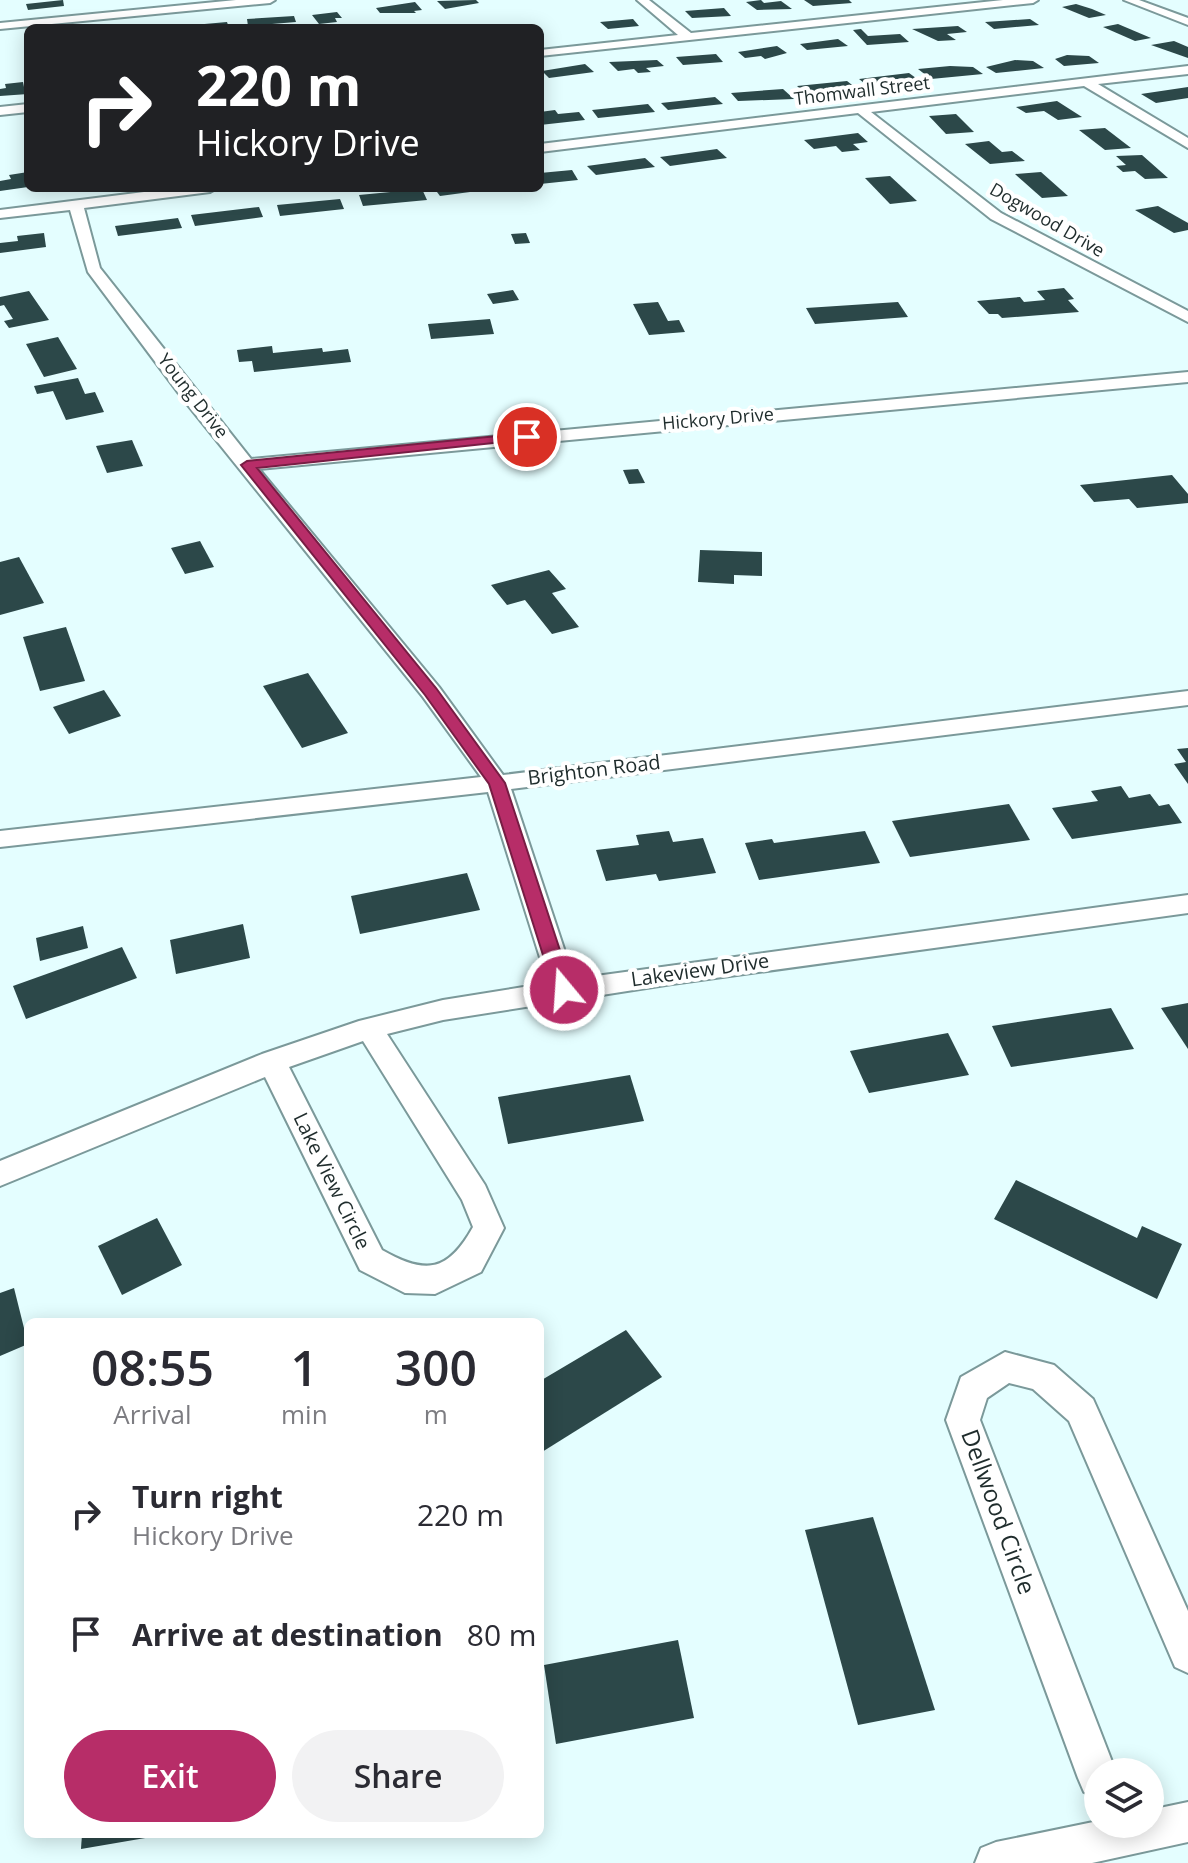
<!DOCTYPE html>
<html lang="en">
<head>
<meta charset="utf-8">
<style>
	:root { --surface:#fff; --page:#f2f2f3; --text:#2b2b33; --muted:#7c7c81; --accent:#b72d68 }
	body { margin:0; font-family:"Open Sans",sans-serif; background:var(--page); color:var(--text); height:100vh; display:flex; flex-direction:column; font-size:30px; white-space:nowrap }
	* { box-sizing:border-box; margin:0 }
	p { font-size:26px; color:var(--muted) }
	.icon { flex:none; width:44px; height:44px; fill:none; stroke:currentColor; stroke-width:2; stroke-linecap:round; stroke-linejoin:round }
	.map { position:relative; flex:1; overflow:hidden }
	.side { position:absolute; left:24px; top:1318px; width:520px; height:520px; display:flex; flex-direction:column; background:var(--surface); border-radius:12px; box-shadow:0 4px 20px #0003 }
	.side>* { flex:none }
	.top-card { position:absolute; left:24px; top:24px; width:520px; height:168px; border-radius:12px; box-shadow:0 4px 20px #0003; background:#202124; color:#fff; overflow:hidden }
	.fabs { position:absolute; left:1084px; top:1758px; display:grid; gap:16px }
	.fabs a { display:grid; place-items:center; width:80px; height:80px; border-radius:50%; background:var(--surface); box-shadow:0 4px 20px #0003; font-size:40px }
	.pin { position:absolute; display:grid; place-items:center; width:68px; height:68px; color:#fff; margin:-34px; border:4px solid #fff; border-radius:50%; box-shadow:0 2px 8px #0007 }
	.me { position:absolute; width:88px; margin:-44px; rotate:342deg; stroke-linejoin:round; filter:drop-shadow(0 0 6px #0008) }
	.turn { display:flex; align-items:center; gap:28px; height:168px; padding:0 40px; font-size:36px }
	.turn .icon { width:104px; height:104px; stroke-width:2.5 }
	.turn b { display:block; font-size:56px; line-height:68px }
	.eta { display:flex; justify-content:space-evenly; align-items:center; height:136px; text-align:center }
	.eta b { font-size:48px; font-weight:600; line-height:56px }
	.primary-button { display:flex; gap:16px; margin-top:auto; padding:16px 40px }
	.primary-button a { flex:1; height:92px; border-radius:48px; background:var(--accent); color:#fff; font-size:32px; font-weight:600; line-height:92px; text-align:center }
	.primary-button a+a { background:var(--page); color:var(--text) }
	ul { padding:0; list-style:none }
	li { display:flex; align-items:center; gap:24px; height:120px; padding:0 40px }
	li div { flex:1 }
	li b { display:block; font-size:30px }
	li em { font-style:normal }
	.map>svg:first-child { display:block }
	.building { fill:#2c4849 }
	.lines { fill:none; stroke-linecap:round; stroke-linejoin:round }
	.street-casing { stroke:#7b999a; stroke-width:4 }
	.street { fill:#fff; fill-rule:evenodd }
	.route { fill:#b72d68; stroke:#771d44; stroke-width:2 }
	.labels { text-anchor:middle; stroke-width:8; stroke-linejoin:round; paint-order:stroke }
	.far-street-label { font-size:18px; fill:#1f2c2c; stroke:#fff }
	.street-label { font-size:20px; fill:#1f2c2c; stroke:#fff }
	.near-street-label { font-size:24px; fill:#1f2c2c; stroke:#fff }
</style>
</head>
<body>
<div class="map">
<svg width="1188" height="1863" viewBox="0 0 1188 1863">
	<rect width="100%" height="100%" fill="#e4feff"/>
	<!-- building -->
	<g class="building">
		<polygon points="63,0 64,6 28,10 26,4"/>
		<polygon points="476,0 479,3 445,9 437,1"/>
		<polygon points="761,0 764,3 781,1 792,9 757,10 746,2"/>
		<polygon points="804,0 849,0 852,3 813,6"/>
		<polygon points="415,2 422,10 414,11 416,13 380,13 376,8"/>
		<polygon points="1076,4 1092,9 1106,15 1089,18 1062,7"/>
		<polygon points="724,8 731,16 692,18 685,11"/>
		<polygon points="337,12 342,18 335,18 337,22 319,24 312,15"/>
		<polygon points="294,16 296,22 248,26 247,19"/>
		<polygon points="633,19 639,26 608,29 600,22"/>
		<polygon points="1030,19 1039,25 994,29 985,22"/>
		<polygon points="227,22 229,28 182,28 182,26"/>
		<polygon points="1118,24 1151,38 1135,41 1103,27"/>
		<polygon points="958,26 967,32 947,34 956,40 938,41 912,29"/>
		<polygon points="861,29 868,36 900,34 909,42 867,45 853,30"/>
		<polygon points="838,39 848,46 807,50 800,44"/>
		<polygon points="1174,41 1188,47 1188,58 1151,45"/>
		<polygon points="777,46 787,53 765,59 761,56 745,58 738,52"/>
		<polygon points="716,54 723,62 683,65 676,57"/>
		<polygon points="1067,55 1089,56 1099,63 1064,66 1055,59"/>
		<polygon points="657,60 664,66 646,68 651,72 638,73 634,69 618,71 609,62"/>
		<polygon points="1015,60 1033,61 1044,68 996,73 986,67"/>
		<polygon points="585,64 594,72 549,78 542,71"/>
		<polygon points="950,66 973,67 983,74 931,79 918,69"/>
		<polygon points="909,73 920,81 869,87 859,79"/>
		<polygon points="847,81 856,88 805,93 797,86"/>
		<polygon points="23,82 24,87 28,86 28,94 0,96 0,89 6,88 5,84"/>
		<polygon points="1188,87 1188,98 1156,103 1141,94"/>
		<polygon points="783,89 794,99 738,101 731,93"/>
		<polygon points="715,97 723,104 668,110 661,103"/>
		<polygon points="1057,101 1082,117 1058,120 1044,111 1026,113 1016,107"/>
		<polygon points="648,104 655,112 598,118 592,110"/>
		<polygon points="555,110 558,114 579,112 585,120 540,125 540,112"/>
		<polygon points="956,114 974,132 946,134 929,116"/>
		<polygon points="1105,128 1131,148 1105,150 1079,130"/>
		<polygon points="858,133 868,142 853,144 860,150 842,152 836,146 814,149 804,140"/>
		<polygon points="989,141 1002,152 1012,151 1025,161 990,164 965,144"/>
		<polygon points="717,149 727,158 670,166 660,157"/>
		<polygon points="1142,155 1168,178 1145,179 1135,171 1123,172 1116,166 1126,165 1116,156"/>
		<polygon points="645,158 655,167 596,175 587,166"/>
		<polygon points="572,170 578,180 540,184 540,173"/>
		<polygon points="28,172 28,187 0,191 0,181 11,179 9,175"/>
		<polygon points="1041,172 1068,196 1042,198 1015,174"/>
		<polygon points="890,176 917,201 890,204 865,178"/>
		<polygon points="434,188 484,188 485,190 440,196"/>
		<polygon points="422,189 427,200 363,206 359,195"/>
		<polygon points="340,199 344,209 280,216 277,205"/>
		<polygon points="1158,206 1188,223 1188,230 1174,233 1135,210"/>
		<polygon points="259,207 263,217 195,226 191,215"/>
		<polygon points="178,218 182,228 118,236 115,226"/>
		<polygon points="44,233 46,247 0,253 0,243 18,241 17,236"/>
		<polygon points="526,233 530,243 515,244 511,234"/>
		<polygon points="1064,288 1074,299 1068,300 1079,312 1002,318 998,314 989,314 977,301 1020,297 1024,302 1045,300 1037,291"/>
		<polygon points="513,290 519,300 493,304 487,294"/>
		<polygon points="29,291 49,320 9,328 4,321 13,319 4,305 0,306 0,297"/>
		<polygon points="658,302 668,321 679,320 685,332 649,335 633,304"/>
		<polygon points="898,302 908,317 815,324 806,308"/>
		<polygon points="490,319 494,334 431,339 428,324"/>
		<polygon points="58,337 77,369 44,377 26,344"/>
		<polygon points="272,346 273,353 322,348 323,352 348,349 351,362 254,372 252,361 239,362 237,350"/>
		<polygon points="78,378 85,394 95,392 104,412 66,420 53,391 37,394 34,386"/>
		<polygon points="132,440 143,466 107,473 96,446"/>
		<polygon points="638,469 645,483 629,484 623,470"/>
		<polygon points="1172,475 1188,494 1188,503 1137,508 1129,499 1094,502 1080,485"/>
		<polygon points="200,541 214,567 185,574 171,548"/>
		<polygon points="700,550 762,552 762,576 734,575 734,584 698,582"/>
		<polygon points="19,557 44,603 0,615 0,562"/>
		<polygon points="549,570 566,589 552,593 579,627 552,634 525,600 507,605 491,585"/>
		<polygon points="66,627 85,681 40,691 23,637"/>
		<polygon points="308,673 348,733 302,748 263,686"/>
		<polygon points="104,690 121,716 69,734 53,707"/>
		<polygon points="1188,748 1188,784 1174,764 1186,762 1177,749"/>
		<polygon points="1121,786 1129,798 1150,794 1159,806 1169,804 1182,823 1072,839 1052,808 1098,801 1091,791"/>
		<polygon points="1009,804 1030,840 910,857 892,821"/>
		<polygon points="669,831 673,842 703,838 716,873 659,881 656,874 606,881 596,850 639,845 636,835"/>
		<polygon points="865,831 880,863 759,880 745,843 772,839 774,843"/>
		<polygon points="467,873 480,910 360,934 351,896"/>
		<polygon points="243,924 250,958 176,974 170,940"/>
		<polygon points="83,926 88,948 40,961 36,938"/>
		<polygon points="122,947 137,978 26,1019 13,986"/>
		<polygon points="1188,1003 1188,1049 1161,1008"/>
		<polygon points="1111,1008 1134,1049 1011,1067 992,1026"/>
		<polygon points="948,1033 969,1075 869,1093 850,1051"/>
		<polygon points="630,1075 644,1121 508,1144 498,1097"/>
		<polygon points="1016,1180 1137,1238 1142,1226 1182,1244 1157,1299 994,1219"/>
		<polygon points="157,1218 182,1265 122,1295 98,1246"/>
		<polygon points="14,1288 28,1344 0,1356 0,1293"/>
		<polygon points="626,1330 662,1377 542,1452 540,1381"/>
		<polygon points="873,1517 935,1710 858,1725 805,1530"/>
		<polygon points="678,1640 694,1718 556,1744 544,1665"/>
		<polygon points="82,1834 157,1834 157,1836 81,1849"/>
	</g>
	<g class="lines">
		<!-- street casing -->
		<g class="street-casing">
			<g id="street">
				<polygon points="236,0 275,0 270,3 0,29 0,23"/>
				<polygon points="637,0 649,0 691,33 1003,0 1038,0 1033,3 540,56 540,50 678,35"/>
				<polygon points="1124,0 1139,0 1188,18 1188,25"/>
				<polygon points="1188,66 1188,74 1098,84 1188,138 1188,148 1084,86 871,112 1001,213 1188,311 1188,322 991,219 858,113 540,152 540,144"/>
				<polygon points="28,104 28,112 0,115 0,107"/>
				<path d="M176,188h41l-7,4 -126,16 16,60 151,191 937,-87v10l-929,87 180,218 64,88 685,-84v14l-677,84 63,190 614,-84v18l-516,71 -229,36 -56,14 98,151 19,43 -23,44 -46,22 -30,-1 -45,-23 -95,-193 -265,109v-25l262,-107 97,-33 84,-21 105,-17 -60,-191 -488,55v-16l481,-54 -58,-80 -240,-298 -95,-127 -18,-62 -70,8v-8zM363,1041l99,159 11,27c-25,45 -47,48 -91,23l-93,-183z"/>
				<polygon points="1005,1352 1054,1365 1093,1399 1188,1611 1188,1673 1175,1667 1069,1421 1033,1389 1009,1383 987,1398 980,1420 1116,1772 1098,1772 1098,1798 1084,1792 1078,1778 946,1420 961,1377"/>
				<polygon points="1188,1802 1188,1842 1092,1863 975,1863 981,1848 996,1842 1098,1821 1098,1824 1150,1824 1150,1810"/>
			</g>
		</g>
		<!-- street -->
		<use href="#street" class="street"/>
	</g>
	<!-- route -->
	<polygon class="route" points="527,433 533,437 532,439 257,468 436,688 505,783 573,990 564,997 554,990 489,784 425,695 241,465 247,461"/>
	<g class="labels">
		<!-- far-street labels -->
		<g class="far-street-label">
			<text transform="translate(862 91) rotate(-7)" y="6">Thomwall Street</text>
			<text transform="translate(1047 220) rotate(30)" y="6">Dogwood Drive</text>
			<text transform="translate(193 396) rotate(52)" y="6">Young Drive</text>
			<text transform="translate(718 419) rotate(-5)" y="6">Hickory Drive</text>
		</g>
		<!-- street labels -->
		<g class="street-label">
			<text transform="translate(594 770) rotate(-7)" y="7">Brighton Road</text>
			<text transform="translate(700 970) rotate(-8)" y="7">Lakeview Drive</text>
			<text transform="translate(332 1181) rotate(64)" y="7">Lake View Circle</text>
		</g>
		<!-- near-street labels -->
		<g class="near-street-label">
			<text transform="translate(998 1512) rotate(70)" y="8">Dellwood Circle</text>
		</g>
	</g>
</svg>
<div class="fabs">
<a><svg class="icon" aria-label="layers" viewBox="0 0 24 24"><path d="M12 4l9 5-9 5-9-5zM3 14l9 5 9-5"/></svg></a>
</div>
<div class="pin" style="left:527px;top:437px;background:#d93025"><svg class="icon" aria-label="arrive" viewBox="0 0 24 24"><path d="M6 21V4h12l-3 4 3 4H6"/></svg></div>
<svg class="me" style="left:564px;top:990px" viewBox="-20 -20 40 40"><circle r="17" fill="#b72d68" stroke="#fff" stroke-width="3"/><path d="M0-11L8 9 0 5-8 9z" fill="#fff"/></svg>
<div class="top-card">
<div class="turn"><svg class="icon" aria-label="right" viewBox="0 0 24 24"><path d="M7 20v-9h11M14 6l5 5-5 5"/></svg><div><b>220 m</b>Hickory Drive</div></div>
</div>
<section class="side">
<div class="eta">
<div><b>08:55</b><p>Arrival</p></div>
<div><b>1</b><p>min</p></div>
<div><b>300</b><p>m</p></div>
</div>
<ul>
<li><svg class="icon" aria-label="right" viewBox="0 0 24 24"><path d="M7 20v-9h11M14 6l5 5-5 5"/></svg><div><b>Turn right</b><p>Hickory Drive</p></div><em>220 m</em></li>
<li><svg class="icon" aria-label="arrive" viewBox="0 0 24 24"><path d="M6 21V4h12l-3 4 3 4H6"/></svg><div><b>Arrive at destination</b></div><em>80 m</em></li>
</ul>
<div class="primary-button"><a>Exit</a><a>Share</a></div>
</section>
</div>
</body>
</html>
